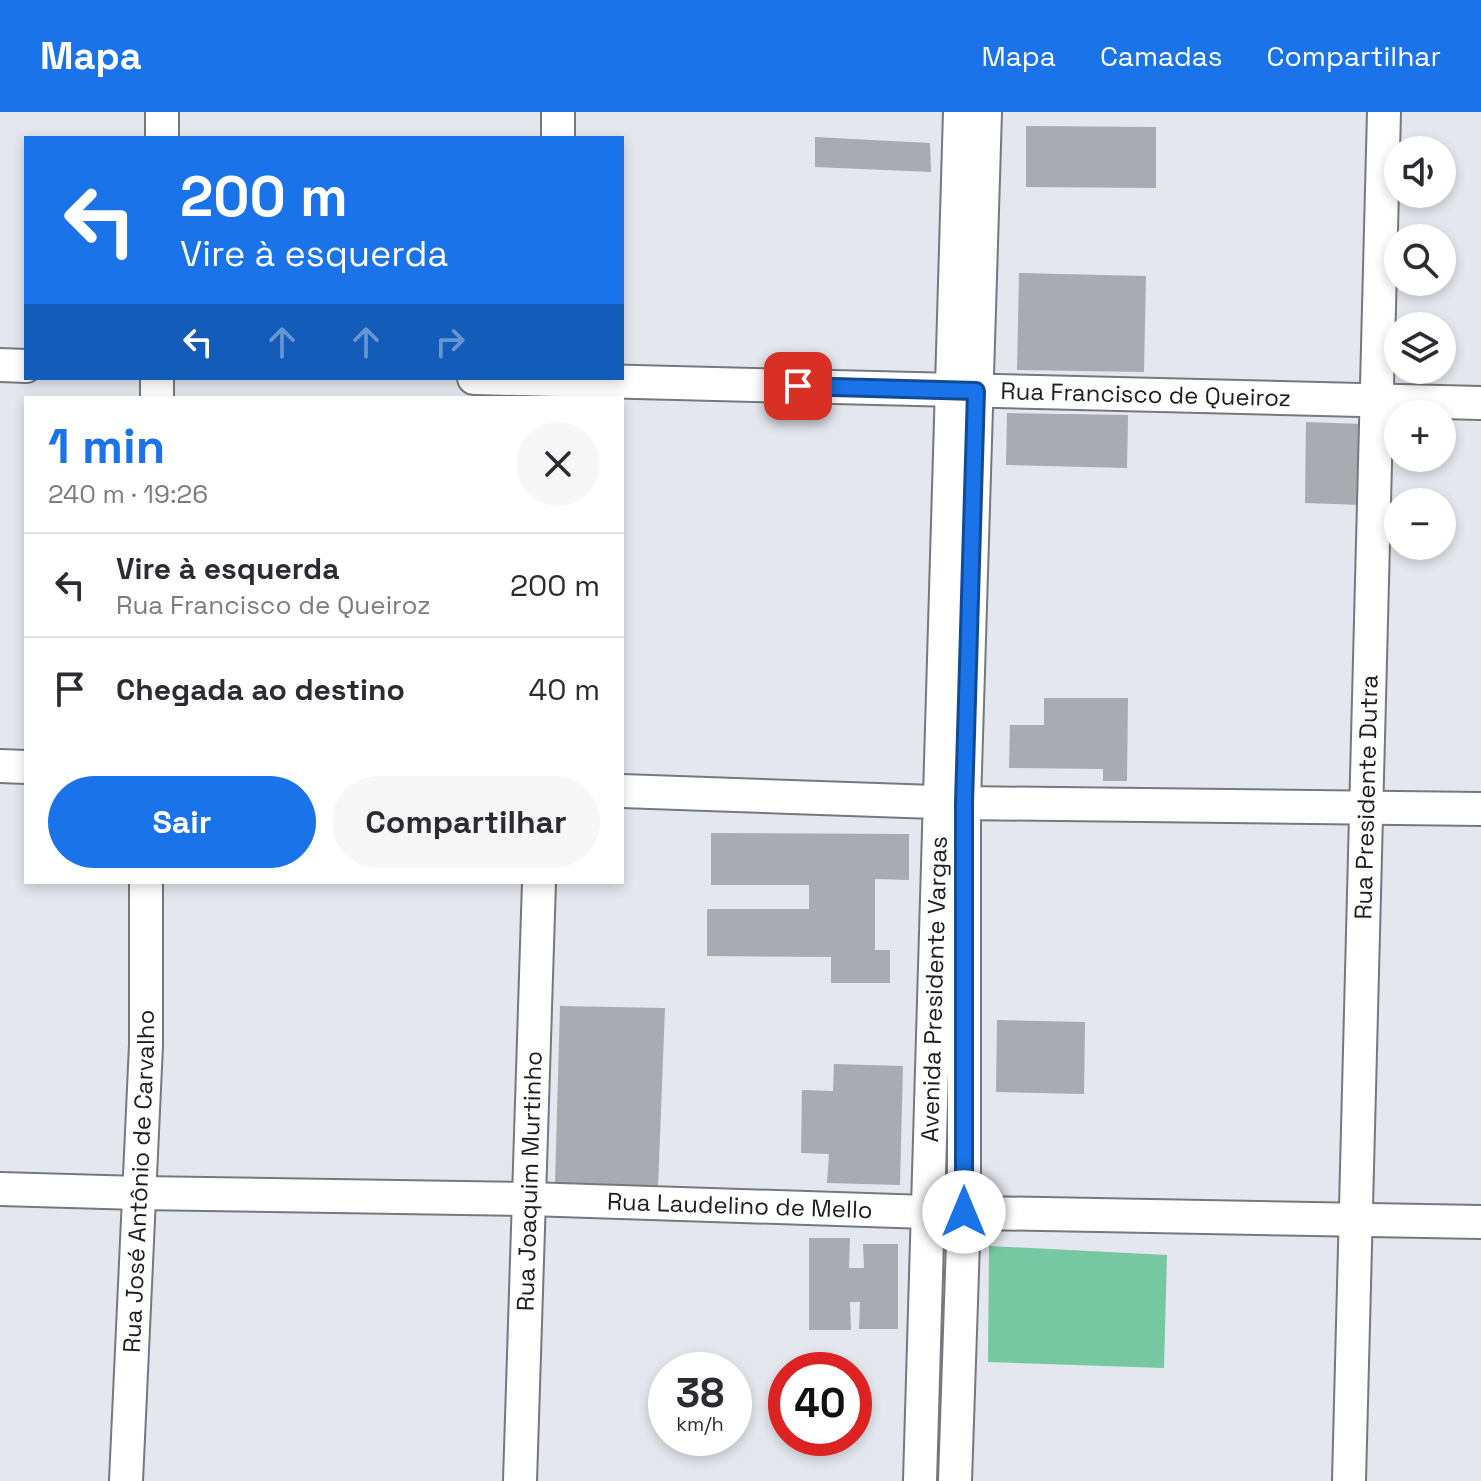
<!DOCTYPE html>
<html lang="pt">
<head>
<meta charset="utf-8">
<style>
	:root { --surface:#fff; --page:#f7f7f7; --text:#2b2b33; --muted:#7c7c81; --line:#e1e1e2; --accent:#1a73e8 }
	body { margin:0; font-family:"Space Grotesk",sans-serif; background:var(--page); color:var(--text); height:100vh; display:flex; flex-direction:column; font-size:30px; white-space:nowrap }
	* { box-sizing:border-box; margin:0 }
	p { font-size:26px; color:var(--muted) }
	.icon { flex:none; width:44px; height:44px; fill:none; stroke:currentColor; stroke-width:2; stroke-linecap:round; stroke-linejoin:round }
	.map { position:relative; flex:1; overflow:hidden }
	.drawer { position:absolute; left:24px; top:284px; width:600px; height:488px; display:flex; flex-direction:column; background:var(--surface); border-radius:0px; box-shadow:0 4px 12px #0003 }
	.drawer>* { flex:none }
	.hud { position:absolute; left:24px; top:24px; width:600px; height:244px; border-radius:0px; box-shadow:0 4px 12px #0003; background:#1a73e8; color:#fff; overflow:hidden }
	.tools { position:absolute; left:1384px; top:24px; display:grid; gap:16px }
	.tools a { display:grid; place-items:center; width:72px; height:72px; border-radius:50%; background:var(--surface); box-shadow:0 4px 12px #0003; font-size:40px }
	.speed { position:absolute; left:648px; top:1240px; display:flex; gap:16px; font-size:40px; font-weight:700; text-align:center }
	.speed>* { display:grid; place-content:center; width:104px; height:104px; border-radius:50%; background:var(--surface); box-shadow:0 4px 12px #0003; line-height:1 }
	.speed small { font-size:20px; font-weight:400 }
	.speed .limit { border:12px solid #d22; background:#fff; color:#111 }
	.pin { position:absolute; display:grid; place-items:center; width:68px; height:68px; color:#fff; margin:-34px; border-radius:16px; box-shadow:0 4px 12px #0006 }
	.me { position:absolute; width:88px; margin:-44px; rotate:0deg; stroke-linejoin:round; filter:drop-shadow(0 0 6px #0008) }
	.turn { display:flex; align-items:center; gap:28px; height:168px; padding:0 24px; font-size:36px }
	.turn .icon { width:104px; height:104px; stroke-width:2.5 }
	.turn b { display:block; font-size:56px; line-height:68px }
	.lanes { display:flex; align-items:center; height:76px; padding:0 24px; background:#0003; justify-content:center; gap:40px; direction:ltr }
	.lanes .off { opacity:.35 }
	.round { display:grid; place-items:center; flex:none; width:84px; height:84px; border-radius:42px; background:var(--page) }
	.summary { display:flex; align-items:center; justify-content:space-between; height:136px; padding:0 24px }
	h1 { font-size:48px; font-weight:600; line-height:60px; color:var(--accent) }
	.action { display:flex; gap:16px; margin-top:auto; padding:16px 24px }
	.action a { flex:1; height:92px; border-radius:48px; background:var(--accent); color:#fff; font-size:32px; font-weight:600; line-height:92px; text-align:center }
	.action a+a { background:var(--page); color:var(--text) }
	ul { padding:0; list-style:none }
	li { display:flex; align-items:center; gap:24px; height:104px; padding:0 24px; border-top:2px solid var(--line) }
	li div { flex:1 }
	li b { display:block; font-size:30px }
	li em { font-style:normal }
	header { display:flex; align-items:center; gap:48px; box-sizing:border-box; height:112px; padding:0 40px; background:var(--accent); color:#fff }
	header strong { font-size:38px }
	nav { display:flex; gap:44px; margin-inline-start:auto; font-size:28px }
	.map>svg:first-child { display:block }
	.grass { fill:#76c8a3 }
	.building { fill:#a9abb1 }
	.lines { fill:none; stroke-linecap:round; stroke-linejoin:round }
	.minor-casing { stroke:#75787d; stroke-width:36 }
	.minor { stroke:#fff; stroke-width:32 }
	.route-casing { stroke:#114b97; stroke-width:20 }
	.route { stroke:#1a73e8; stroke-width:14 }
	.labels { text-anchor:middle; stroke-width:7; stroke-linejoin:round; paint-order:stroke }
	.street-label { font-size:24px; fill:#1d1e20; stroke:#fff }
</style>
</head>
<body>
<header>
<strong>Mapa</strong>
<nav><a>Mapa</a><a>Camadas</a><a>Compartilhar</a></nav>
</header>
<div class="map">
<svg width="1481" height="1369" viewBox="0 0 1481 1369">
	<rect width="100%" height="100%" fill="#e4e7ed"/>
	<!-- grass -->
	<polygon class="grass" points="989,1134 1167,1143 1164,1256 988,1250"/>
	<!-- building -->
	<g class="building">
		<polygon points="1026,14 1156,15 1156,76 1026,75"/>
		<polygon points="815,25 930,31 931,60 815,55"/>
		<polygon points="1019,161 1146,164 1144,260 1017,258"/>
		<polygon points="1007,301 1128,303 1127,356 1006,353"/>
		<polygon points="1306,310 1364,312 1362,393 1305,391"/>
		<polygon points="1044,586 1128,586 1127,669 1103,669 1103,657 1009,656 1010,613 1044,613"/>
		<polygon points="711,721 909,722 909,768 875,767 875,838 890,838 890,871 831,871 831,845 707,844 707,797 809,797 809,773 711,773"/>
		<polygon points="560,894 665,896 658,1076 555,1072"/>
		<polygon points="997,908 1085,910 1084,982 996,980"/>
		<polygon points="834,952 903,954 900,1073 827,1071 829,1042 801,1041 802,978 833,979"/>
		<polygon points="809,1126 850,1126 849,1156 864,1156 863,1132 898,1132 898,1217 859,1217 860,1190 850,1190 851,1218 809,1218"/>
	</g>
	<g class="lines">
		<!-- minor casing -->
		<g class="minor-casing">
			<g id="minor">
				<polyline points="162,26 162,0"/>
				<polyline points="558,26 558,0"/>
				<polyline points="0,253 26,254"/>
				<path id="s1" d="M474,266l1007,25"/>
				<polyline points="157,286 157,266"/>
				<polyline points="0,654 26,655"/>
				<polyline points="622,679 964,691 1481,697"/>
				<path id="s2" d="M0,1077l139,4 390,6 398,13 554,10"/>
				<path id="s3" d="M126,1369l20,-436v-163"/>
				<path id="s4" d="M520,1369l19,-599"/>
				<path id="s5" d="M920,1369l40,-1369"/>
				<polyline points="955,1369 964,1100 964,691 985,0"/>
				<path id="s6" d="M1349,1369l35,-1369"/>
			</g>
		</g>
		<!-- minor -->
		<use href="#minor" class="minor"/>
	</g>
	<g class="lines">
		<!-- route casing -->
		<g class="route-casing">
			<polyline id="route" points="798,274 976,279 964,691 964,1100"/>
		</g>
		<!-- route -->
		<use href="#route" class="route"/>
	</g>
	<g class="labels">
		<!-- street labels -->
		<g class="street-label">
			<text dy="8" stroke="none"><textPath href="#s1" startOffset="672">Rua Francisco de Queiroz</textPath></text>
			<text dy="8" stroke="none"><textPath href="#s6" startOffset="684">Rua Presidente Dutra</textPath></text>
			<text dy="8" stroke="none"><textPath href="#s5" startOffset="492">Avenida Presidente Vargas</textPath></text>
			<text dy="8" stroke="none"><textPath href="#s4" startOffset="300">Rua Joaquim Murtinho</textPath></text>
			<text dy="8" stroke="none"><textPath href="#s3" startOffset="300">Rua José Antônio de Carvalho</textPath></text>
			<text dy="8" stroke="none"><textPath href="#s2" startOffset="740">Rua Laudelino de Mello</textPath></text>
		</g>
	</g>
</svg>
<div class="tools">
<a><svg class="icon" aria-label="sound" viewBox="0 0 24 24"><path d="M4 9h4l5-4v14l-5-4H4zM17 9q2 3 0 6"/></svg></a>
<a><svg class="icon" aria-label="search" viewBox="0 0 24 24"><circle cx="10" cy="10" r="6"/><path d="M15 15l6 6"/></svg></a>
<a><svg class="icon" aria-label="layers" viewBox="0 0 24 24"><path d="M12 4l9 5-9 5-9-5zM3 14l9 5 9-5"/></svg></a>
<a>+</a>
<a>−</a>
</div>
<div class="speed"><div>38<small>km/h</small></div><div class="limit">40</div></div>
<div class="pin" style="left:798px;top:274px;background:#d93025"><svg class="icon" aria-label="arrive" viewBox="0 0 24 24"><path d="M6 21V4h12l-3 4 3 4H6"/></svg></div>
<svg class="me" style="left:964px;top:1100px" viewBox="-20 -20 40 40"><circle r="19" fill="#fff"/><path d="M0-13L10 11 0 6-10 11z" fill="#1a73e8"/></svg>
<div class="hud">
<div class="turn"><svg class="icon" aria-label="left" viewBox="0 0 24 24"><path d="M17 20v-9H6M10 6l-5 5 5 5"/></svg><div><b>200 m</b>Vire à esquerda</div></div>
<div class="lanes"><svg class="icon" aria-label="left" viewBox="0 0 24 24"><path d="M17 20v-9H6M10 6l-5 5 5 5"/></svg><svg class="icon off" aria-label="ahead" viewBox="0 0 24 24"><path d="M12 20V5M6 11l6-6 6 6"/></svg><svg class="icon off" aria-label="ahead" viewBox="0 0 24 24"><path d="M12 20V5M6 11l6-6 6 6"/></svg><svg class="icon off" aria-label="right" viewBox="0 0 24 24"><path d="M7 20v-9h11M14 6l5 5-5 5"/></svg></div>
</div>
<section class="drawer">
<div class="summary"><div><h1>1 min</h1><p>240 m · 19:26</p></div><a class="round"><svg class="icon" aria-label="close" viewBox="0 0 24 24"><path d="M6 6l12 12M18 6L6 18"/></svg></a></div>
<ul>
<li><svg class="icon" aria-label="left" viewBox="0 0 24 24"><path d="M17 20v-9H6M10 6l-5 5 5 5"/></svg><div><b>Vire à esquerda</b><p>Rua Francisco de Queiroz</p></div><em>200 m</em></li>
<li><svg class="icon" aria-label="arrive" viewBox="0 0 24 24"><path d="M6 21V4h12l-3 4 3 4H6"/></svg><div><b>Chegada ao destino</b></div><em>40 m</em></li>
</ul>
<div class="action"><a>Sair</a><a>Compartilhar</a></div>
</section>
</div>
</body>
</html>
